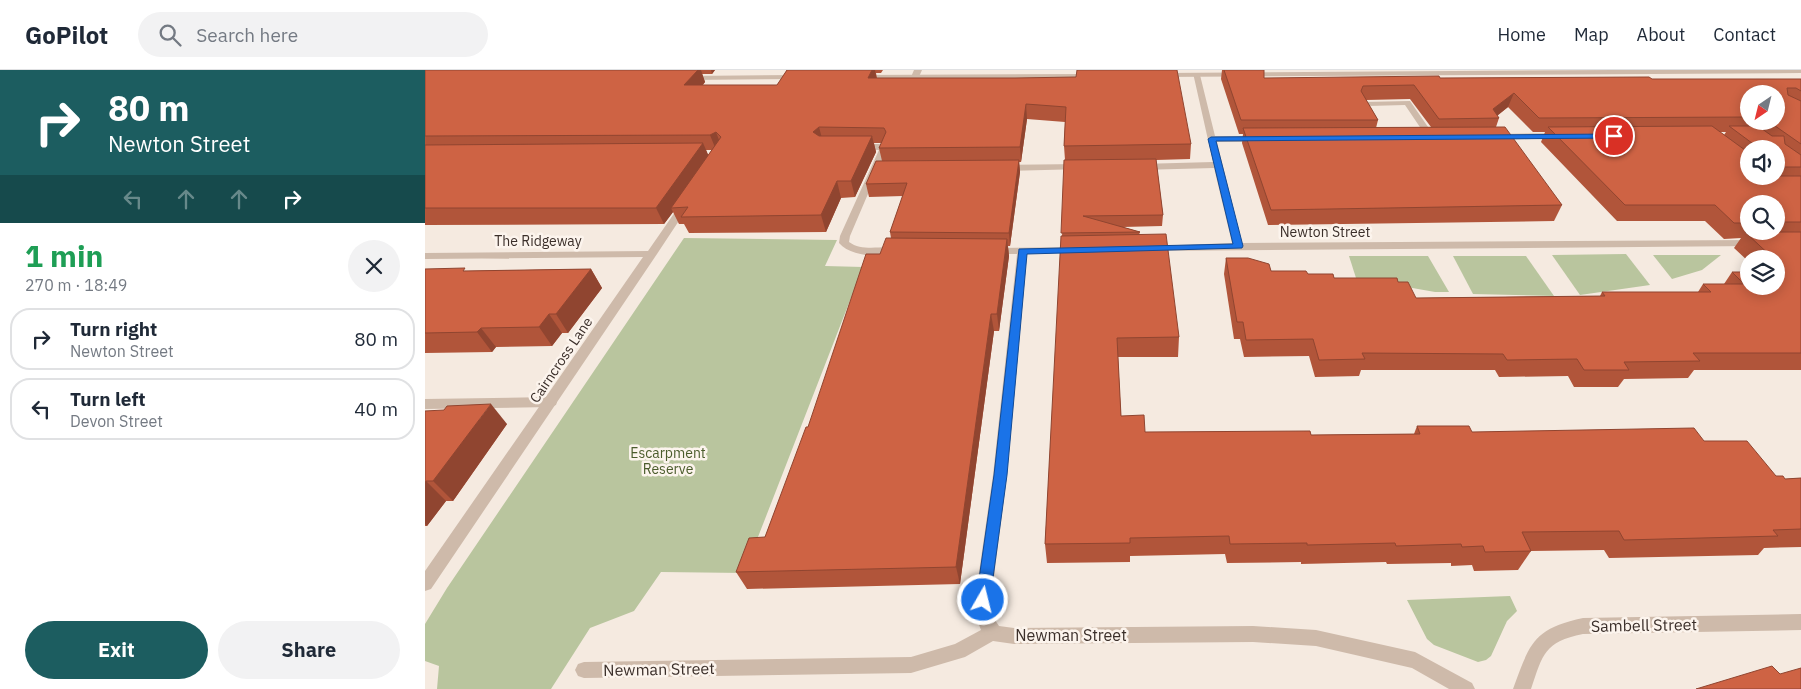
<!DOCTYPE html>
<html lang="en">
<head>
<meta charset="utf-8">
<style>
	:root { --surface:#fff; --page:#f2f2f3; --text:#1f2937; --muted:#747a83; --line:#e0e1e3; --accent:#1c5d60 }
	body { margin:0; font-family:"IBM Plex Sans",sans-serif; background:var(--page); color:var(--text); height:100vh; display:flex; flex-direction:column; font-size:19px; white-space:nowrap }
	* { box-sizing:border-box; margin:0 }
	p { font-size:16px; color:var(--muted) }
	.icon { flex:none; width:28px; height:28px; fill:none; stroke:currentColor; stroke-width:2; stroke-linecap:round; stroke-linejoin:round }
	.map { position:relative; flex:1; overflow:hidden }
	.panel { display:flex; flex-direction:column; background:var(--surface); width:425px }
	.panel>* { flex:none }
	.top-card { background:#1c5d60; color:#fff; overflow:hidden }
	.needle { width:32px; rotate:215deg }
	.tools { position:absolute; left:1315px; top:15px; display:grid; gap:10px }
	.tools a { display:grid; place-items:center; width:45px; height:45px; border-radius:50%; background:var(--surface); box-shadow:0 2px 12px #0003; font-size:25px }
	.pin { position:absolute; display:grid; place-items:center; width:42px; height:42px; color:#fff; margin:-21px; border:2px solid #fff; border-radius:50%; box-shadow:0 1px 5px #0007 }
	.me { position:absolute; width:55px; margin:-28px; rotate:8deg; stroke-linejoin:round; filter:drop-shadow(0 0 4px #0008) }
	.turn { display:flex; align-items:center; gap:18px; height:105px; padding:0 25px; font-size:22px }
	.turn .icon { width:65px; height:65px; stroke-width:2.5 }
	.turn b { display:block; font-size:35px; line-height:42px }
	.lanes { display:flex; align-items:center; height:48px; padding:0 25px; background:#0003; justify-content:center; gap:25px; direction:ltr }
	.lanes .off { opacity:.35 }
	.round { display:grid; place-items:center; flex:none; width:52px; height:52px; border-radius:26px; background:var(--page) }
	.headline { display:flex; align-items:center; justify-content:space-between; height:85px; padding:0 25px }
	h1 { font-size:30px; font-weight:700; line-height:38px; color:#1e9e55 }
	.action { display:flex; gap:10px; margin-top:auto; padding:10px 25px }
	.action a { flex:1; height:58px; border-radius:30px; background:var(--accent); color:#fff; font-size:20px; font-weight:700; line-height:58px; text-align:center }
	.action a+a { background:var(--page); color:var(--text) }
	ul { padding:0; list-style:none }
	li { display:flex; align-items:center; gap:15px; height:62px; margin:0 10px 8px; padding:0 15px; border:2px solid var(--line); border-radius:20px }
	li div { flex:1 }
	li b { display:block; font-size:19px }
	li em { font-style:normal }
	header { display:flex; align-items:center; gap:30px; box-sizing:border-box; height:70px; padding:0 25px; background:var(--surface); border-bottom:1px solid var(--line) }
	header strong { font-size:24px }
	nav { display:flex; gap:28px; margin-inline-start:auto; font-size:18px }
	.search { width:350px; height:45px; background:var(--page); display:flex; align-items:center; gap:12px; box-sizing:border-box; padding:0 18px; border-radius:28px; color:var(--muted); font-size:19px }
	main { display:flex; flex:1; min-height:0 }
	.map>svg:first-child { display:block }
	.green { fill:#b9c59e }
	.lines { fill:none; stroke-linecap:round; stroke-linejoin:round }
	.service { fill:#cebaaa; fill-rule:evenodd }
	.minor { fill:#cebaaa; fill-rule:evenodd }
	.tertiary { fill:#cebaaa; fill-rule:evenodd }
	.wall { fill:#b1553a; fill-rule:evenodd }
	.shaded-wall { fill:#904530 }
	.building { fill:#ce6344; stroke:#904530 }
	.route { fill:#1a73e8; stroke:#114b97 }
	.labels { text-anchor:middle; stroke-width:5; stroke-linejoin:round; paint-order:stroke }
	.street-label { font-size:14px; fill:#3b2f2a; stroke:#fcf4ed }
	.park-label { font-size:14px; fill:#4b5c2c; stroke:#fcf4ed }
	.near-street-label { font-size:16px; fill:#3b2f2a; stroke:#fcf4ed }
</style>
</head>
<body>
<header>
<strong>GoPilot</strong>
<div class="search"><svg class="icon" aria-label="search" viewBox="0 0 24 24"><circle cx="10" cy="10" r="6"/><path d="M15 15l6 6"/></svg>Search here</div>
<nav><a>Home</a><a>Map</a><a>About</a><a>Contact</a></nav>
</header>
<main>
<section class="panel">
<div class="top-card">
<div class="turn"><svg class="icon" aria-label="right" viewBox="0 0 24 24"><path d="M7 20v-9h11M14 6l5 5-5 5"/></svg><div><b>80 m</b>Newton Street</div></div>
<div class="lanes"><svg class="icon off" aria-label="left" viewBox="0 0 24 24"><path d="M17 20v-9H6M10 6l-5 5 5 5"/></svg><svg class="icon off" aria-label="ahead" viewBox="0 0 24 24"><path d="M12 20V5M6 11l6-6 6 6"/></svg><svg class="icon off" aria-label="ahead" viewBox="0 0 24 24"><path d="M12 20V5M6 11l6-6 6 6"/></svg><svg class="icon" aria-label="right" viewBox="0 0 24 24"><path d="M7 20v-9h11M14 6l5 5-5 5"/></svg></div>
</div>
<div class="headline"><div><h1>1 min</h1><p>270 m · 18:49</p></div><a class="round"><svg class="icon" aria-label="close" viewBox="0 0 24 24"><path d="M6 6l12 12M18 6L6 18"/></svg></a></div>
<ul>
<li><svg class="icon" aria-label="right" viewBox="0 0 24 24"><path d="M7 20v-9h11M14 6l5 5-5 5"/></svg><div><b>Turn right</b><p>Newton Street</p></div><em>80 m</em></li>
<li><svg class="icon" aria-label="left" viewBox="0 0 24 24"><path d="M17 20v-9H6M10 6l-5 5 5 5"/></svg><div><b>Turn left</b><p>Devon Street</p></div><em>40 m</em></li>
</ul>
<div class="action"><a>Exit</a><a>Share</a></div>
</section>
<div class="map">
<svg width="1376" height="619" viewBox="0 0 1376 619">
	<rect width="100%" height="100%" fill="#f5eae0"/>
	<!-- green -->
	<g class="green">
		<polygon points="259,168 412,170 400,196 438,197 319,503 236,502 209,541 165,558 126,619 12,619 14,596 0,591 0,554 22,518"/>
		<polygon points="1201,184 1225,215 1155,225 1127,185"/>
		<polygon points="1228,185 1296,185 1277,200 1247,209"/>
		<polygon points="924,186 1003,186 1024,222 1010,222 931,208"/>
		<polygon points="1028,186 1101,186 1129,226 1048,224"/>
		<polygon points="1085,526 1092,541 1082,551 1066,586 1061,590 1053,592 1009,575 1002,569 982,530"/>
	</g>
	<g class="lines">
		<!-- service -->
		<polygon class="service" points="126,327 131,329 132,332 131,335 126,337 0,339 0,329"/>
		<!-- minor -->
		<g class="minor">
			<polygon points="489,0 497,0 493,9 490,9 486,7"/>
			<polygon points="768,3 775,5 790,66 834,66 838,69 834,72 792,72 817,173 1329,170 1334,173 1329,176 722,181 721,179 722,177 726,176 807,173 789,98 715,100 711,97 715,94 788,92"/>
			<polygon points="985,31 1010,67 1009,69 1003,69 980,35 943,36 948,44 944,46 941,46 934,34 938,32"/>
			<polygon points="1134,63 1138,66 1137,68 1071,70 1067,67 1071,64"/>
			<path d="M435,74h24l4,3 -38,89 -1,6c16,12 41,0 52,9l-1,2c-18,4 -48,5 -61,-10l1,-7 39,-86 -22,-1v-4z"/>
			<polygon points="655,94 658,95 658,99 580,101 576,98 580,95"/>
			<polygon points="260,131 265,134 232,184 6,519 0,521 0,501 218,187 0,189 0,183 223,181 257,132"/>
			<polygon points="651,177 655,178 656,180 655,182 602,184 582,405 566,530 568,547 574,556 589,558 828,556 891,560 990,582 1047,613 1050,619 1024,619 987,598 891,576 828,572 589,574 568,571 540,587 486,603 159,608 153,606 150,600 153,594 159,592 486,587 530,574 556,560 551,547 550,530 568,405 592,184 569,184 564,181 569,178"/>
			<path d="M1376,544v16l-218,4c-39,8 -40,20 -52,55h-18c17,-45 19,-60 70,-71z"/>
		</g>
		<!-- tertiary -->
		<g class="tertiary">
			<polygon points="1188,0 1376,0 1376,3 737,7 733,5 737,3"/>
			<polygon points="667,4 670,4 670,8 435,9 431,7 435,5"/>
			<polygon points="372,5 376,7 375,9 262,10 258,8 262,6"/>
		</g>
	</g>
	<!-- wall -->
	<g class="wall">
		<path d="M0,0h290l-3,4h-10l3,8 -2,3h74l10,-15h96l-2,3h-5l1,5h138l176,66 -1,15 -34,1 7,55 -1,11 -39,1 17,5 -1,3 40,102 -1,20h-60l3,59 24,16 166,3 103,-1 3,-8 55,6 232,9 72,35 9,3 16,-1v69l-37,1 -6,7 -149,3 -5,-8 -73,1 -13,19 -44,1 -2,-6 -21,1v-3l-64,1 -1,-2 -85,2v-2l-74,1 -2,-9 -95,2v6l-83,1 -2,-19 17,-308 3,-76 -1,-14 1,-24 -38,-3 -6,43h-2l1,10 -10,74h-2l1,10 -10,75h-5l-34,253 -213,5 -11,-17 29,-35 43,-110 72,-173 11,-16 -1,-6 13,-36 -34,1 -3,-13 16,-23 -3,-13 3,-5h-8l2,9 -21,45 -14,1 -15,34 -137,1 -5,-9h-5l-6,-12 -9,12 -239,1zM281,80h6l-4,5z"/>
		<path d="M797,0h42v8h176l212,1h149v291h-107l-6,8 -64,1 -6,8h-44l-6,-11 -69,1 -4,-7h-134l-2,6 -44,1 -6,-21 -65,1 -4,-18h-6l-10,-65 2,-16 45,13 63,7 64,4 18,16 184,-2 2,-4h96l5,-8h21l8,-12h12l3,-3h2v17h27v-27h-27v3l-15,-14 7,-10 -17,1 -19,-18h-88l-76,-79 4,-10h-12l-25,-25 -11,9 2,2 -3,9 66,78 -8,16 -286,4 -26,-82 1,-9h-4l-18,-55zM1324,24l27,27h-27zM985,29l21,28 -55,1 2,-8 -12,-20zM1294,62h7l-2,3zM1324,79h27v27h-27zM1324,134h27v27h-27z"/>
		<polygon points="0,199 42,201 166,199 177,218 143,263 137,263 127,276 71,277 67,282 0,283"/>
		<polygon points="0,341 82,354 28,431 21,431 2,456 0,456"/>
	</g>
	<!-- shaded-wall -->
	<g class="shaded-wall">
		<polygon points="273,0 276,0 280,12 265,29 259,15"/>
		<polygon points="286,0 290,0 287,4"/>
		<polygon points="447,0 450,0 452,11 443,8"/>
		<polygon points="1089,23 1083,37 1069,48 1068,39"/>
		<polygon points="601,34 602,49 596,92 595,77"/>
		<polygon points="394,57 398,72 388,62"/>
		<polygon points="291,62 297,78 291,80 285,65"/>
		<polygon points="447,66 451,82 430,127 426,111"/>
		<polygon points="278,73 285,89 246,138 248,142 239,154 231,138"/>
		<polygon points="594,90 595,102 585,176 584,163"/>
		<polygon points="412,111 416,128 401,162 396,145"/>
		<polygon points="582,169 584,186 574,261 572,244"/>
		<polygon points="166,199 177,218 143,263 131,244"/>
		<polygon points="124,244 137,263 127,276 114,257"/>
		<polygon points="566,244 569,261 535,514 531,497"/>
		<polygon points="56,258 71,277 67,282 52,262"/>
		<polygon points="66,334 82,354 28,431 8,411"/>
		<polygon points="1,411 21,431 2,456 0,454 0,413"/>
	</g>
	<!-- building -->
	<g class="building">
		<polygon points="0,0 273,0 259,15 352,15 362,0 447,0 443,8 590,8 651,7 652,0 752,0 766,74 639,76 641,37 601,34 595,77 454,78 461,62 459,58 394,57 388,62 394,66 447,66 426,111 412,111 396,145 256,147 263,137 246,138 296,67 291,62 285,65 0,66"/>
		<polygon points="799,0 839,0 839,8 1014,6 1015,8 1224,7 1227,9 1376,9 1376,21 1371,18 1362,18 1363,25 1376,31 1376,74 1343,51 1351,51 1351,24 1324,24 1324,47 1114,48 1089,23 1068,39 1074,48 1014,49 989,15 938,16 936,21 953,50 816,50"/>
		<polygon points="1287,56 1324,83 1324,106 1351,106 1351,105 1352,106 1376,106 1376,152 1351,152 1351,134 1324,134 1324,153 1309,153 1290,135 1200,135 1123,57"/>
		<polygon points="1304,56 1333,56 1347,66 1359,66 1360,74 1376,85 1376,97 1358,97 1351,92 1351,79 1335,79"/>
		<polygon points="1080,57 1137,135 846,140 818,58"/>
		<polygon points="278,73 231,138 0,138 0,75"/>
		<polygon points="731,89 738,145 658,146 715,162 636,163 639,90"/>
		<polygon points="594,90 584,163 465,162 482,113 441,114 451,91"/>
		<polygon points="1320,162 1376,162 1376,283 1268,283 1275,291 1199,292 1204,300 1159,300 1152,289 1082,290 1078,284 937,283 940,289 894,290 888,269 821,270 818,252 812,252 801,188 823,188 844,194 846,201 881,201 883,204 908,204 909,208 972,208 973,212 983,212 991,228 1180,226 1177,222 1286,222 1278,214 1319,214 1307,202 1324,202 1324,216 1351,216 1351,198 1359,198 1351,191 1351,189 1349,189"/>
		<polygon points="741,164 754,267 692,268 696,346 719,345 720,362 885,361 886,365 995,364 992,356 1044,356 1047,362 1269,358 1279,371 1322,371 1351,406 1358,406 1360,409 1376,408 1376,459 1348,460 1353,466 1199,470 1194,461 1097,462 1106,481 1060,482 1058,476 1037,477 1036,474 971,476 970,473 882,475 882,473 805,474 804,466 705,468 705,473 620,474 636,166"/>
		<polygon points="461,168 582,169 572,244 566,244 531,497 311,502 324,468 340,467 381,357 383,357 441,184 455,184"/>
		<polygon points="40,198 38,201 166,199 131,244 124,244 114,257 56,258 52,262 0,263 0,199"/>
		<polygon points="66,334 8,411 1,411 0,413 0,341 19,340 22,336"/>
		<polygon points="1347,596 1355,604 1376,598 1376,619 1271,619"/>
	</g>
	<!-- route -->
	<polygon class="route" points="1189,64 1192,64 1192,68 791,71 818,176 817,178 602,184 582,405 565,530 563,534 558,536 553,534 551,530 569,405 594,179 808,174 783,69 786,67"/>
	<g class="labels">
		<!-- street labels -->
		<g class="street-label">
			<text x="900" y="167">Newton Street</text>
			<text x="113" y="176">The Ridgeway</text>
			<text transform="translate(136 290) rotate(-56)" y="5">Cairncross Lane</text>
		</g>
		<!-- park labels -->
		<g class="park-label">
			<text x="243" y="388">Escarpment<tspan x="243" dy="16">Reserve</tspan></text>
		</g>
		<!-- near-street labels -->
		<g class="near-street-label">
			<text transform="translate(1219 555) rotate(-1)" y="6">Sambell Street</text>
			<text x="646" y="571">Newman Street</text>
			<text transform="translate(234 599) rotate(-1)" y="6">Newman Street</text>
		</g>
	</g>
</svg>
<div class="tools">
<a><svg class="needle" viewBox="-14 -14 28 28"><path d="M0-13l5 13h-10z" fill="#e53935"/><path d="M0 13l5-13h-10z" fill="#747a83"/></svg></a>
<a><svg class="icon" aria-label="sound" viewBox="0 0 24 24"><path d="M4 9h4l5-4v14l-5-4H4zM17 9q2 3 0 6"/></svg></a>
<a><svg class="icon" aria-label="search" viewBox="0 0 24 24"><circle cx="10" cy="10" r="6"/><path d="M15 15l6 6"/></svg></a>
<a><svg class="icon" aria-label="layers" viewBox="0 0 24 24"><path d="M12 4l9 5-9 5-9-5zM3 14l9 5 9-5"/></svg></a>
</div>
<div class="pin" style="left:1189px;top:66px;background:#d93025"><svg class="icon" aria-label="arrive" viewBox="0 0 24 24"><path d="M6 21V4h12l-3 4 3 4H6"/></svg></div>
<svg class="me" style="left:558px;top:530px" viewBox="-20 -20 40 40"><circle r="17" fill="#1a73e8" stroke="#fff" stroke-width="3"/><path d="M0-11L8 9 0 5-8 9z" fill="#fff"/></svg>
</div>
</main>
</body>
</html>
